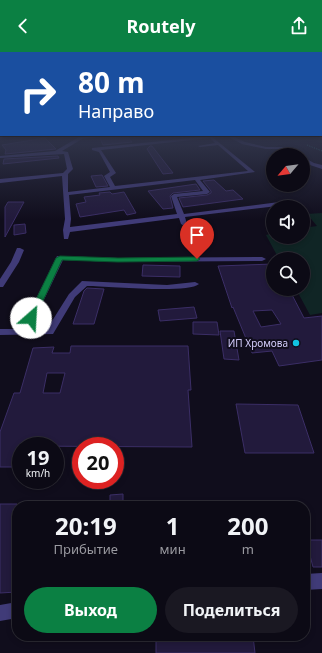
<!DOCTYPE html>
<html lang="ru">
<head>
<meta charset="utf-8">
<style>
	:root { --surface:#0c0a15; --page:#1a1822; --text:#f1f3f6; --muted:#9a9aa0; --line:#2c2b34; --accent:#0b8043 }
	body { margin:0; font-family:"Noto Sans",sans-serif; background:var(--page); color:var(--text); height:100vh; display:flex; flex-direction:column; font-size:15px; white-space:nowrap }
	* { box-sizing:border-box; margin:0 }
	p { font-size:13px; color:var(--muted) }
	.icon { flex:none; width:22px; height:22px; fill:none; stroke:currentColor; stroke-width:2; stroke-linecap:round; stroke-linejoin:round }
	.map { position:relative; flex:1; overflow:hidden }
	.panel { position:absolute; left:12px; top:449px; width:298px; height:140px; display:flex; flex-direction:column; background:var(--surface); border-radius:16px; box-shadow:0 2px 6px #0003,0 0 0 1px var(--line) }
	.panel>* { flex:none }
	.guide { position:absolute; left:0px; top:0px; width:322px; height:84px; box-shadow:0 2px 6px #0003,0 0 0 1px var(--line); background:#1a4fa0; color:#fff; overflow:hidden }
	.needle { width:26px; rotate:241deg }
	.buttons { position:absolute; left:266px; top:96px; display:grid; gap:8px }
	.buttons a { display:grid; place-items:center; width:44px; height:44px; border-radius:50%; background:var(--surface); box-shadow:0 2px 6px #0003,0 0 0 1px var(--line); font-size:20px }
	.speed { position:absolute; left:12px; top:385px; display:flex; gap:8px; font-size:20px; font-weight:700; text-align:center }
	.speed>* { display:grid; place-content:center; width:52px; height:52px; border-radius:50%; background:var(--surface); box-shadow:0 2px 6px #0003,0 0 0 1px var(--line); line-height:1 }
	.speed small { font-size:10px; font-weight:400 }
	.speed .limit { border:6px solid #d22; background:#fff; color:#111 }
	.pin { position:absolute; display:grid; place-items:center; width:34px; height:34px; color:#fff; margin:-41px -17px; border-radius:50% 50% 50% 0; rotate:-45deg; box-shadow:0 0 4px #0007 }
	.pin .icon { rotate:45deg }
	.me { position:absolute; width:44px; margin:-22px; rotate:26deg; stroke-linejoin:round; filter:drop-shadow(0 0 3px #0008) }
	.turn { display:flex; align-items:center; gap:14px; height:84px; padding:0 12px; font-size:18px }
	.turn .icon { width:52px; height:52px; stroke-width:2.5 }
	.turn b { display:block; font-size:28px; line-height:34px }
	.eta { display:flex; justify-content:space-evenly; align-items:center; height:68px; text-align:center }
	.eta b { font-size:24px; font-weight:700; line-height:28px }
	.cta { display:flex; gap:8px; margin-top:auto; padding:8px 12px }
	.cta a { flex:1; height:46px; border-radius:24px; background:var(--accent); color:#fff; font-size:16px; font-weight:700; line-height:46px; text-align:center }
	.cta a+a { background:var(--page); color:var(--text) }
	header { display:flex; justify-content:space-between; align-items:center; height:52px; padding:0 12px; background:var(--accent); color:#fff; font-size:18px; font-weight:700 }
	.map>svg:first-child { display:block }
	.green { fill:#102525 }
	.building { fill:#221a3c; stroke:#3b2e66; fill-rule:evenodd }
	.lines { fill:none; stroke-linecap:round; stroke-linejoin:round }
	.path { stroke:#35a5a3; stroke-width:1; stroke-dasharray:1 1.5; stroke-linecap:butt }
	.minor { fill:#403b78; fill-rule:evenodd }
	.route { fill:#0b8043; stroke:#07532c }
	.poi-dot { fill:#11c4e2; stroke:#100d1c; stroke-width:1.5 }
	.labels { text-anchor:middle; stroke-width:4; stroke-linejoin:round; paint-order:stroke }
	.poi-label { font-size:10px; fill:#d3ccfb; stroke:#100d1c; text-anchor:end }
</style>
</head>
<body>
<header><svg class="icon" aria-label="back" viewBox="0 0 24 24"><path d="M15 5l-7 7 7 7"/></svg>Routely<svg class="icon" aria-label="share" viewBox="0 0 24 24"><path d="M12 15V3M7 8l5-5 5 5M5 13v7h14v-7"/></svg></header>
<div class="map">
<svg width="322" height="601" viewBox="0 0 322 601">
	<rect width="100%" height="100%" fill="#100d1c"/>
	<!-- green -->
	<g class="green">
		<polygon points="261,84 322,84 322,91 311,89 295,90"/>
		<polygon points="322,161 322,261 310,263 296,237 303,237 303,207 279,207 266,183 273,181 273,185 303,185 303,176 317,174 307,162"/>
	</g>
	<!-- building -->
	<g class="building">
		<polygon points="127,84 132,90 103,93 100,86"/>
		<polygon points="45,86 56,97 5,102 6,98 2,93"/>
		<polygon points="150,94 152,94 173,121 163,122 147,97"/>
		<polygon points="58,104 59,106 3,112 4,107"/>
		<polygon points="102,123 108,134 96,135 91,124"/>
		<polygon points="214,128 226,139 233,138 243,147 183,155 179,146 207,143 211,141 211,139 203,129"/>
		<polygon points="196,132 200,138 173,141 170,144 173,156 163,157 148,139"/>
		<polygon points="110,140 112,142 124,140 136,161 127,163 124,158 80,165 76,152 86,150 84,145 100,143 99,141"/>
		<polygon points="8,150 24,150 5,185 5,155"/>
		<polygon points="25,172 26,181 14,183 14,173"/>
		<path d="M273,212v25h16l15,29 18,-2v44l-43,6 -7,-15 -20,2 -19,-46 -1,1 -14,-42zM272,258l9,14 -20,3 -8,-16z"/>
		<polygon points="143,213 180,214 180,225 142,224"/>
		<polygon points="87,236 104,237 94,272 73,272 84,239"/>
		<polygon points="194,255 197,266 160,269 158,258"/>
		<polygon points="193,270 217,270 219,283 193,282"/>
		<polygon points="220,279 234,279 239,308 224,307"/>
		<path d="M71,294h117l3,44h-3l4,57 -171,-1 -6,21h-15v-35l14,-39h6l13,-45 21,-1 -2,6h18zM47,321h18l-5,20h-17z"/>
		<polygon points="236,352 298,353 314,401 245,401"/>
		<polygon points="123,442 123,454 110,454 110,443"/>
		<polygon points="0,452 17,452 17,540 0,541"/>
		<polygon points="306,488 322,488 322,515 313,515"/>
		<polygon points="156,584 253,584 255,601 156,601"/>
	</g>
	<g class="lines">
		<!-- path -->
		<polyline class="path" points="307,93 322,99"/>
		<!-- minor -->
		<g class="minor">
			<path d="M92,84h11l-21,3 -20,12 6,1 5,17 -5,5v18l42,-5 -6,-11 6,-4 -11,-20 -7,-2v-2l119,-12 44,36 -55,8 10,12 -3,2 -30,3 7,17 103,-13 8,6h-7l-2,-2 -101,12 2,7 -3,2 -3,-2 -2,-6 -109,14 -2,7h-4l-1,-9 2,-11 -3,-43 -62,7v-4l63,-6 4,-4 -3,-15 -64,4v-2l55,-5 24,-14zM210,86l5,5 -17,3 2,1 18,-2 30,26 -133,15 -5,-9 6,-4 -15,-23zM195,128l8,11 -29,3 -3,2 6,18 -107,13 1,-8 -2,-24z"/>
			<polygon points="227,84 232,84 245,90 266,95 289,95 302,103 296,103 286,97 266,97 242,92"/>
			<polygon points="303,105 314,111 322,113 322,117 310,113 303,108"/>
			<polygon points="17,196 20,196 24,198 19,210 3,235 0,235 0,227 11,210"/>
			<path d="M57,204l61,2 144,-1 4,2 -4,2 -144,1 -55,-2 -33,69h17l22,-35 13,-13 85,4 28,-3 4,2c-11,10 -93,2 -112,2l-12,11 -22,37 -53,1v-6h21z"/>
			<polygon points="322,521 322,537 305,538 305,522"/>
			<polygon points="17,550 17,566 0,569 0,553"/>
		</g>
	</g>
	<!-- sky -->
	<linearGradient id="sky" x2="0" y2="1"><stop stop-color="#09070f"/><stop offset="0.5" stop-color="#31354b"/><stop offset="1" stop-color="#31354b" stop-opacity="0"/></linearGradient>
	<rect width="322" height="168" fill="url(#sky)"/>
	<!-- route -->
	<polygon class="route" points="60,204 118,206 197,205 200,207 197,209 118,210 62,208 35,266 34,267 28,267 27,266 56,206"/>
	<!-- markers -->
	<circle class="poi-dot" cx="296" cy="291" r="4"/>
	<g class="labels">
		<!-- poi labels -->
		<g class="poi-label">
			<text x="288" y="295">ИП Хромова</text>
		</g>
	</g>
</svg>
<div class="buttons">
<a><svg class="needle" viewBox="-14 -14 28 28"><path d="M0-13l5 13h-10z" fill="#e53935"/><path d="M0 13l5-13h-10z" fill="#9a9aa0"/></svg></a>
<a><svg class="icon" aria-label="sound" viewBox="0 0 24 24"><path d="M4 9h4l5-4v14l-5-4H4zM17 9q2 3 0 6"/></svg></a>
<a><svg class="icon" aria-label="search" viewBox="0 0 24 24"><circle cx="10" cy="10" r="6"/><path d="M15 15l6 6"/></svg></a>
</div>
<div class="speed"><div>19<small>km/h</small></div><div class="limit">20</div></div>
<div class="pin" style="left:197px;top:207px;background:#d93025"><svg class="icon" aria-label="arrive" viewBox="0 0 24 24"><path d="M6 21V4h12l-3 4 3 4H6"/></svg></div>
<svg class="me" style="left:31px;top:266px" viewBox="-20 -20 40 40"><circle r="19" fill="#fff"/><path d="M0-13L10 11 0 6-10 11z" fill="#0b8043"/></svg>
<div class="guide">
<div class="turn"><svg class="icon" aria-label="right" viewBox="0 0 24 24"><path d="M7 20v-9h11M14 6l5 5-5 5"/></svg><div><b>80 m</b>Направо</div></div>
</div>
<section class="panel">
<div class="eta">
<div><b>20:19</b><p>Прибытие</p></div>
<div><b>1</b><p>мин</p></div>
<div><b>200</b><p>m</p></div>
</div>
<div class="cta"><a>Выход</a><a>Поделиться</a></div>
</section>
</div>
</body>
</html>
